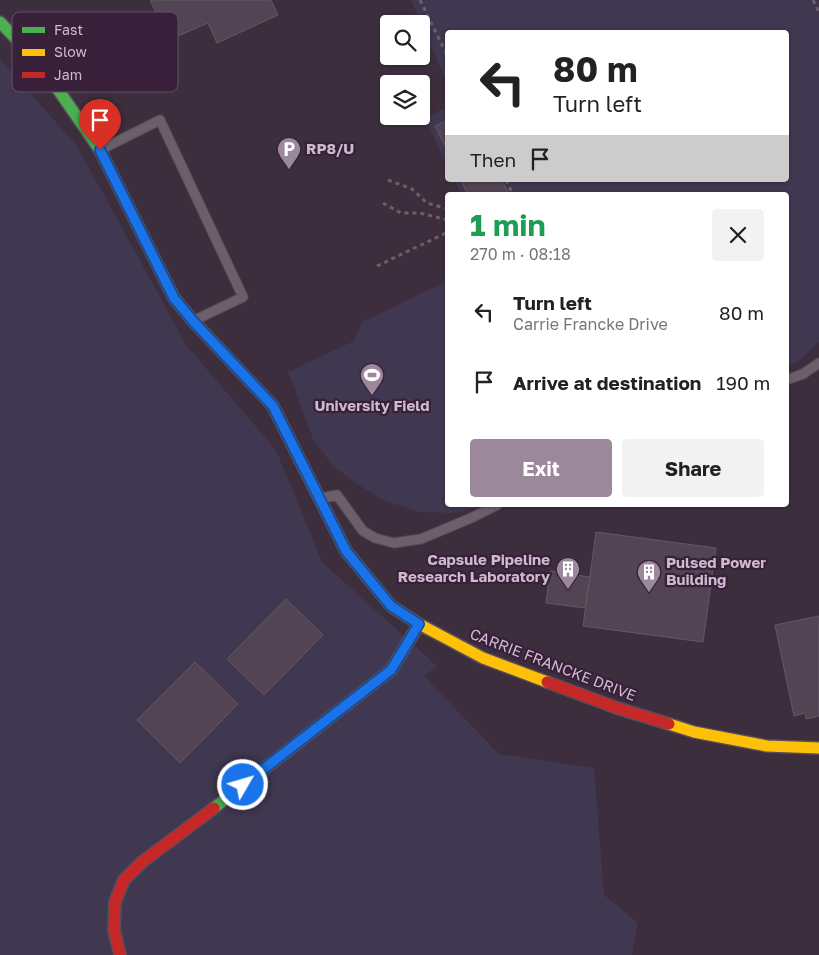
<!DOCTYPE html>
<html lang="en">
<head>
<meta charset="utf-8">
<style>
	:root { --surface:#fff; --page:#f2f2f2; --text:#222; --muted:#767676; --accent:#9b899b }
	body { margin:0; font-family:"Golos Text",sans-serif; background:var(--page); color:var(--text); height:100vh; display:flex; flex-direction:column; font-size:19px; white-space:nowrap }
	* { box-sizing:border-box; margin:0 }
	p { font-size:16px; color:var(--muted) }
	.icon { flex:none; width:28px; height:28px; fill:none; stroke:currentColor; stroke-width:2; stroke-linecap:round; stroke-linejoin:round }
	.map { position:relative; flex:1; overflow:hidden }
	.side { position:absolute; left:445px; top:192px; width:344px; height:315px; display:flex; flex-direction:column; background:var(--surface); border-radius:5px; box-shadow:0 1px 4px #0004 }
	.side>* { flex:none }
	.top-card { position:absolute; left:445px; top:30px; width:344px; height:152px; border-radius:5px; box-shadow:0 1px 4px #0004; background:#fff; color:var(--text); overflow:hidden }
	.controls { position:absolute; left:380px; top:15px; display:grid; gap:10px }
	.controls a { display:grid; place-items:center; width:50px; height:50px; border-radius:5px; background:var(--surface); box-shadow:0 1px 4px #0004; font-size:25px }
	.pin { position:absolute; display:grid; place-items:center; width:42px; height:42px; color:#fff; margin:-51px -21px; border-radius:50% 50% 50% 0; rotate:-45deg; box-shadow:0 0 5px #0007 }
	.pin .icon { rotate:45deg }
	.me { position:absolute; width:55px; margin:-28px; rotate:52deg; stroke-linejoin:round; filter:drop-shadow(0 0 4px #0008) }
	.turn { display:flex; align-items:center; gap:18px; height:105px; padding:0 25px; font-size:22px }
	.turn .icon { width:65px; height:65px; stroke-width:2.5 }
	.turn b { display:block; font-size:35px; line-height:42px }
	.then { display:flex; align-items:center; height:48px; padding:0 25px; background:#0003; gap:10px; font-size:19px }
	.round { display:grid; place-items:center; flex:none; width:52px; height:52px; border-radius:5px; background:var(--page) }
	.headline { display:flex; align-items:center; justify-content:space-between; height:85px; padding:0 25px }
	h1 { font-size:30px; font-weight:700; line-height:38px; color:#1e9e55 }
	.primary-button { display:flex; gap:10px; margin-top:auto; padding:10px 25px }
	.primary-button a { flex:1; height:58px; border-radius:5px; background:var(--accent); color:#fff; font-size:20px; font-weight:700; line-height:58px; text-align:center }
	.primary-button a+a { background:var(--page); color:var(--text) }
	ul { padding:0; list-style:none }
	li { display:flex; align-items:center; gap:15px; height:70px; padding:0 25px }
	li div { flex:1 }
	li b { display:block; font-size:19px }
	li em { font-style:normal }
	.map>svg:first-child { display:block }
	.green { fill:#403750 }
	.building { fill:#524452; stroke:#655765 }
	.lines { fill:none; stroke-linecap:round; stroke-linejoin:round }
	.lane-casing { stroke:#574c58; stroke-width:11 }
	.fast-casing { stroke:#5a4c5a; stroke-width:14 }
	.slow-casing { stroke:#5a4c5a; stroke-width:14 }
	.jam-casing { stroke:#5a4c5a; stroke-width:14 }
	.path { stroke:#6a606b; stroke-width:3; stroke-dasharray:4 4; stroke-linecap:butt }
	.lane { stroke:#6b5f6b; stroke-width:9 }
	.fast { stroke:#4caf50; stroke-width:11 }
	.slow { stroke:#ffc107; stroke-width:11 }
	.jam { stroke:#c62828; stroke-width:11 }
	.route-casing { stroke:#114b97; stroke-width:12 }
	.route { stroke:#1a73e8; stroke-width:9 }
	.labels { text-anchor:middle; stroke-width:4.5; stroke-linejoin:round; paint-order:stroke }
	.poi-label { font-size:15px; font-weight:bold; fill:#cdbacd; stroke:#39203a; text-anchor:start }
	.street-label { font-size:15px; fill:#cdbacd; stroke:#39203a }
	.key { fill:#39203a; stroke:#654e66; stroke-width:1 }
	.key-label { font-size:14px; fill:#cdbacd }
</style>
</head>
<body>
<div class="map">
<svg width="819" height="955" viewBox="0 0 819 955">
	<rect width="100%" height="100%" fill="#3d2e3e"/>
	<!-- green -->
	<g class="green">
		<polygon points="411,0 817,0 819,4 819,342 799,361 786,367 786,195 462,195 455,180 786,180 786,32 448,32 447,83"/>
		<polygon points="0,59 77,146 187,346 276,450 322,562 437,666 424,676 499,754 594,768 604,895 638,923 632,955 0,955"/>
		<polygon points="447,107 447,165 425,119"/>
		<polygon points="447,281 448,505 483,505 456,513 420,512 385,501 357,484 333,466 313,439 299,402 295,389 288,372 354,341 362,322"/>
	</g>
	<!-- building -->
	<g class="building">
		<polygon points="150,0 271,0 278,15 217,43 208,23 169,40"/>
		<polygon points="448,120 448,152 435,126"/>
		<polygon points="461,180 502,180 509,195 468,195"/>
		<polygon points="596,532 716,548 703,642 583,626"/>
		<polygon points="550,571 590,577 585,608 546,603"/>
		<polygon points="286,599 323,635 264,695 227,659"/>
		<polygon points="819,616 819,716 806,719 805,713 794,716 775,625"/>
		<polygon points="195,662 238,704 180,763 137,720"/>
	</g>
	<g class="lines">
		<!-- lane casing -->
		<g class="lane-casing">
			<g id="lane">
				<polyline points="100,150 160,120 243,297 195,320"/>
				<polyline points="786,380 803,374 819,363"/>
				<polyline points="322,498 337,495 363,531 375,538 394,543 421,539 471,518 497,505"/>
			</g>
		</g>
		<!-- fast casing -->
		<g class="fast-casing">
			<g id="fast">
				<polyline points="0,22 41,65 100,150 174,298 193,321 273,406 303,466"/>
				<polyline points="214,808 391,670 419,624"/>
			</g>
		</g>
		<!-- slow casing -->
		<g class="slow-casing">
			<g id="slow">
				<polyline points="303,466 346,551 391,606 419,624 483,658 547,682"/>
				<polyline points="669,724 694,732 767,746 819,748"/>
			</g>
		</g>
		<!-- jam casing -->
		<g class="jam-casing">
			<g id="jam">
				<polyline points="547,682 617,708 669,724"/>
				<polyline points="120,955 114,930 115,902 124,880 142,862 214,808"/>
			</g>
		</g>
		<!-- path -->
		<g class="path">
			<polyline points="420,0 448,57"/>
			<polyline points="813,0 819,12"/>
			<polyline points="388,180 412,189 427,203 448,209"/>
			<polyline points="506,180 513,195"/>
			<polyline points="383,203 401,213 420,213 448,220"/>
			<polyline points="377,266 448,232"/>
		</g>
		<!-- lane -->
		<use href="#lane" class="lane"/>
		<!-- fast -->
		<use href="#fast" class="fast"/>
		<!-- slow -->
		<use href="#slow" class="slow"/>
		<!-- jam -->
		<use href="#jam" class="jam"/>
	</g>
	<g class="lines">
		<!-- route casing -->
		<g class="route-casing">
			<polyline id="route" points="100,150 174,298 193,321 273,406 346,551 391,606 419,624 391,670 243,785"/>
		</g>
		<!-- route -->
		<use href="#route" class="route"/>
	</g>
	<!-- icons -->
	<defs>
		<g id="parking-pin" transform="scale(1.25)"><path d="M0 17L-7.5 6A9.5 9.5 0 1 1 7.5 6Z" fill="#9b899b" stroke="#39203a"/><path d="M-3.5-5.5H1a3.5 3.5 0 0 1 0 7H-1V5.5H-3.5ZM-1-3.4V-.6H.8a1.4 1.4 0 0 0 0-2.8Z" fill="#fff"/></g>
		<g id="stadium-pin" transform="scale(1.25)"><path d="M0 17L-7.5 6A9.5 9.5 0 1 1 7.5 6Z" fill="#9b899b" stroke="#39203a"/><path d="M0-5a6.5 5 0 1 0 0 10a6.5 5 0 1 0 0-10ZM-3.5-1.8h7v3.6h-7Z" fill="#fff"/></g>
		<g id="building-pin" transform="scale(1.25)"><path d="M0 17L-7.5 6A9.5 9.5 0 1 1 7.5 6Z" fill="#9b899b" stroke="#39203a"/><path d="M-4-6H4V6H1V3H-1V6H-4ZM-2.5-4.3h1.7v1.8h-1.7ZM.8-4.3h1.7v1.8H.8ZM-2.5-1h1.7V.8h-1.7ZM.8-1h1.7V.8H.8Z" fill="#fff"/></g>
	</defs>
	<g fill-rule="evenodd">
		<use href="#parking-pin" x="289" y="149"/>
		<use href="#stadium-pin" x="372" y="375"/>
		<use href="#building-pin" x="568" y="569"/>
		<use href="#building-pin" x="649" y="572"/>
	</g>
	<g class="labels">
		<!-- poi labels -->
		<g class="poi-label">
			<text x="306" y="154">RP8/U</text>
			<text x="372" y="411" text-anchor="middle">University Field</text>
			<text x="550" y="565" text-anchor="end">Capsule Pipeline<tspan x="550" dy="17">Research Laboratory</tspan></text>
			<text x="666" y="568">Pulsed Power<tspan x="666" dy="17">Building</tspan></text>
		</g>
		<!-- street labels -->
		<g class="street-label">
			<text transform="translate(553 665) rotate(21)" y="5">CARRIE FRANCKE DRIVE</text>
		</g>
	</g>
	<!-- legend -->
	<rect x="12" y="12" width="166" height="80" rx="8" class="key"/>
	<rect x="22" y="27" width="23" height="6" fill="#4caf50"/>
	<rect x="22" y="49" width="23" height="7" fill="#ffc107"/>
	<rect x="22" y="72" width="23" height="6" fill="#c62828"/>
	<g class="key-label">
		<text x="54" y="35">Fast</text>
		<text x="54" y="57">Slow</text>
		<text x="54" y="80">Jam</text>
	</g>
</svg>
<div class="controls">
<a><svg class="icon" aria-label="search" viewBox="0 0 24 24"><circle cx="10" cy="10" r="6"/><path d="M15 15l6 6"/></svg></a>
<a><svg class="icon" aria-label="layers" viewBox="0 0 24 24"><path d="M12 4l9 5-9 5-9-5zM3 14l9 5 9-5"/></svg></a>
</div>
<div class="pin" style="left:100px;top:150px;background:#d93025"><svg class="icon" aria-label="arrive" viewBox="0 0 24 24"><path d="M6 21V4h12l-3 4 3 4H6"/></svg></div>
<svg class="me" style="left:243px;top:785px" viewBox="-20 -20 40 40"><circle r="17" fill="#1a73e8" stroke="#fff" stroke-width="3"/><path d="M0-11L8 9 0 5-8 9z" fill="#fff"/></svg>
<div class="top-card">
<div class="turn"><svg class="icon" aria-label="left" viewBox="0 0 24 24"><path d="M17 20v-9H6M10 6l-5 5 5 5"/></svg><div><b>80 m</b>Turn left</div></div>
<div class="then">Then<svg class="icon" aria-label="arrive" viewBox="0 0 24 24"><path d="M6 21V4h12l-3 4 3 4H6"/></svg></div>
</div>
<section class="side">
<div class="headline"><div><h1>1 min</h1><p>270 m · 08:18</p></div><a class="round"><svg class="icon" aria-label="close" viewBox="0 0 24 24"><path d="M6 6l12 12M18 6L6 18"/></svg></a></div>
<ul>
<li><svg class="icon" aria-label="left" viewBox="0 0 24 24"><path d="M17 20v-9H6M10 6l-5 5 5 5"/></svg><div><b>Turn left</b><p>Carrie Francke Drive</p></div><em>80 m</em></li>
<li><svg class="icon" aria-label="arrive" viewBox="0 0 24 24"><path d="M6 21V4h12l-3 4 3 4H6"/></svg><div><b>Arrive at destination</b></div><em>190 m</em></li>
</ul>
<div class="primary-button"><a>Exit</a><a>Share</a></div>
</section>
</div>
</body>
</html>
